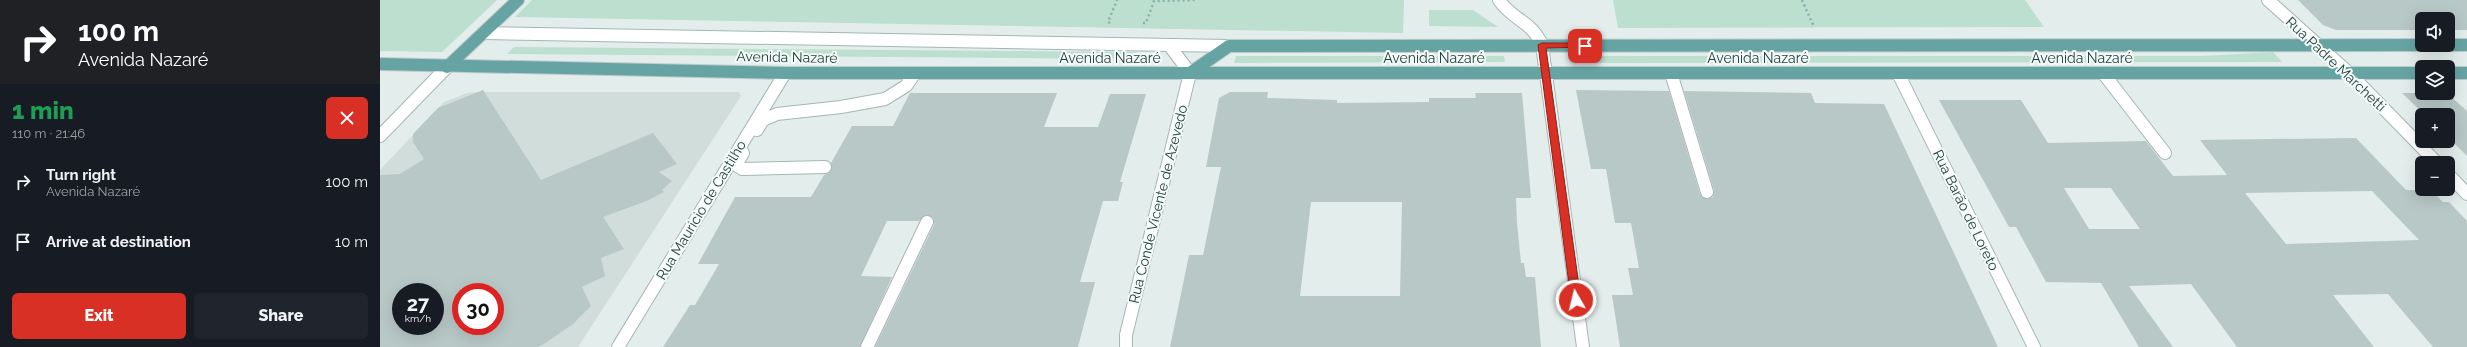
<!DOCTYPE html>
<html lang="en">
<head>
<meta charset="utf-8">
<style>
	:root { --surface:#171b24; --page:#20242c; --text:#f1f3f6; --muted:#9ea1a6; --accent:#d93025 }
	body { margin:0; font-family:Raleway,sans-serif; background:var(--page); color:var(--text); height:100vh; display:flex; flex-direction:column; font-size:15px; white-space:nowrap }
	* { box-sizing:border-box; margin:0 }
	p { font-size:13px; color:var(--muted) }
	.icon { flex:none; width:22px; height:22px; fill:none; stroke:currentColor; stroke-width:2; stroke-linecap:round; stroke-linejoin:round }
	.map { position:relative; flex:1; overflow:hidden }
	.drawer { display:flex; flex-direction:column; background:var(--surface); width:380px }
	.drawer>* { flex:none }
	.hud { background:#202124; color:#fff; overflow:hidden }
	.buttons { position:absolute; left:2035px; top:12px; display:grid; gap:8px }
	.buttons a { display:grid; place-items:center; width:40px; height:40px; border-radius:6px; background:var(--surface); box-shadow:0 4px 16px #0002; font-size:20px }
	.speed { position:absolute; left:12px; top:283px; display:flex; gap:8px; font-size:20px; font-weight:700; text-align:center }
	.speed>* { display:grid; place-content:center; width:52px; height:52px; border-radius:50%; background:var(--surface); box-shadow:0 4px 16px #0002; line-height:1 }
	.speed small { font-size:10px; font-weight:400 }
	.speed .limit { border:6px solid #d22; background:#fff; color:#111 }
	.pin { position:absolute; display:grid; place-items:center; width:34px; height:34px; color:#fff; margin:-17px; border-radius:8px; box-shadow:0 2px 6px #0006 }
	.me { position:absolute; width:44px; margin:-22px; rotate:352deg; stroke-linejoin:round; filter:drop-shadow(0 0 3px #0008) }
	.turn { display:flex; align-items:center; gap:14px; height:84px; padding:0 12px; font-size:18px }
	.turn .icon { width:52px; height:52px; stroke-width:2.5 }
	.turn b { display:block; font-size:28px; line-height:34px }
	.round { display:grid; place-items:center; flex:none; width:42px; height:42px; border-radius:6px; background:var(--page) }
	.headline { display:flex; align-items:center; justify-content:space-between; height:68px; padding:0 12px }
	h1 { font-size:24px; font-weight:800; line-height:30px; color:#1e9e55 }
	.button { display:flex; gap:8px; margin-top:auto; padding:8px 12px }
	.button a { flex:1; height:46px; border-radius:6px; background:var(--accent); color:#fff; font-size:16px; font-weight:800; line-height:46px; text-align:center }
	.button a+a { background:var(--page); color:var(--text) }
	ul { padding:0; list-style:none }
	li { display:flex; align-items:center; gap:12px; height:60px; padding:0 12px }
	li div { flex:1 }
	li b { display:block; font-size:15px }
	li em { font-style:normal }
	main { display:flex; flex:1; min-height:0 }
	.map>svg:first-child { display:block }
	.built { fill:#d1dddb; fill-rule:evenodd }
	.green { fill:#bcdfcf }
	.building { fill:#b8c8c6; fill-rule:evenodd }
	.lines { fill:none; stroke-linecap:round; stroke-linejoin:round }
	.minor-casing { stroke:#a5b6b5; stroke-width:14 }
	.major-casing { stroke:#c1cac9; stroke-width:14 }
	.path { stroke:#83b2b0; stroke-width:2.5; stroke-dasharray:2 3; stroke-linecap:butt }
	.minor { stroke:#fff; stroke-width:12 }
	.major { stroke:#66a4a4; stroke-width:12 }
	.route { fill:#d93025; stroke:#8d1f18 }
	.labels { text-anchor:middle; stroke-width:4; stroke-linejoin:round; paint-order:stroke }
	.street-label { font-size:14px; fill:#22403f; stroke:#f4faf8 }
</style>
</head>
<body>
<main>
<section class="drawer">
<div class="hud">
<div class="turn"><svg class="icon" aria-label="right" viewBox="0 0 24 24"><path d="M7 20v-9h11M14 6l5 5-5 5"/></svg><div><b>100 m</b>Avenida Nazaré</div></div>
</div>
<div class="headline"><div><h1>1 min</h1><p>110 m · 21:46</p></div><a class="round" style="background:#d93025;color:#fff"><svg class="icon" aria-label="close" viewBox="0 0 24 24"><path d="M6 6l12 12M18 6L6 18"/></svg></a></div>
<ul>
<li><svg class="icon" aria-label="right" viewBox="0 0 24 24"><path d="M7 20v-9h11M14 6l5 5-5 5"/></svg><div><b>Turn right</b><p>Avenida Nazaré</p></div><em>100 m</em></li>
<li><svg class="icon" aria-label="arrive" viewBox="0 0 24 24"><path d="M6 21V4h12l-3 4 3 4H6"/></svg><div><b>Arrive at destination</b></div><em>10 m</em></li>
</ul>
<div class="button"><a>Exit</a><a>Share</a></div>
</section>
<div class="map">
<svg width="2087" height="347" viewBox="0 0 2087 347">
	<rect width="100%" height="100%" fill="#e3edec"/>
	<!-- built -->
	<path class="built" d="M359,92l2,4 -163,251h-198v-177l64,-68 23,-9 10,-1zM21,292h34v34h-34zM81,292h34v34h-34z"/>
	<!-- green -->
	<g class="green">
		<polygon points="0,0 117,0 62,52 0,51"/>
		<polygon points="152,0 1024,0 1023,33 135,17"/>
		<polygon points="1233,0 1645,0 1664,27 1238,28"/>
		<polygon points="1049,10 1093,10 1118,27 1049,26"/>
		<polygon points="134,47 757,52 755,59 127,54"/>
		<polygon points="1893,52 1902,62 1195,63 1194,56 1823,56"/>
		<polygon points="856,56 1124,56 1125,62 854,63"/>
	</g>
	<!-- building -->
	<g class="building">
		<polygon points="1918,0 2087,0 2087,30 2068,30 2068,19 2042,19 2042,30 1956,30 1943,25"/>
		<path d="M103,90l58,90 112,-47 24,31 -18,8 13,9 -10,9 2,2 -15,8 -46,17 21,32 -23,9 4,18 -23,11 9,19 -18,18 -26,18 -9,5h-158v-172l20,-1 24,-15 -11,-17v-8l25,-26zM21,292h34v34h-34zM81,292h34v34h-34z"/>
		<polygon points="1196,90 1289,91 1320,194 1326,199 1333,197 1334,190 1304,91 1431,93 1435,103 1504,104 1618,347 1240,347 1232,295 1253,295 1248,268 1259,268 1251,223 1235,223 1226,169 1211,169"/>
		<path d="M850,92h38l-1,6 70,2v3l92,-1v-4h47l-1,-5h47l9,105h-15l1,25 4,40h3l2,14h9l6,70h-371l19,-92h14l18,-88h-15l13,-69zM931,202h91l-2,94h-100z"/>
		<polygon points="530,93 677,93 664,127 718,127 730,94 766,94 740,182 743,182 738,201 723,201 700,282 715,282 698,347 495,347 554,225 553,218 547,215 539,221 507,221 481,276 512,277 480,347 283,347 310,305 315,305 339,264 318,264 355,197 431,197 444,175 451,171 451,163 472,126 513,126"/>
		<polygon points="2022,93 2067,93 2087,111 2087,156 2068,137 2068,115 2045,115"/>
		<path d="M1559,100h82l27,43 98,-2 27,35 54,-1 -27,-35 156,-2 50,52h25l12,12h6l18,19v126h-34l-45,-53 -55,1 41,52h-137l-46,-63 -62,2 44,61h-34l-38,-64 -55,-1 -30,-55h-7zM1684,188h47l29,41h-51zM1992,191l47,49 -133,4 -41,-51z"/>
	</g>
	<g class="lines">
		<!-- minor casing -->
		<g class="minor-casing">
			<g id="minor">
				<path d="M1119,0c13,20 33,21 43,45l41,302"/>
				<polyline points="1888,0 1969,73 2057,163"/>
				<polyline points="103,33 849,46"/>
				<polyline points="1291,73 1327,192"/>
				<polyline points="1518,73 1654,347"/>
				<polyline points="1723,73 1785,153"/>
				<polyline points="377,130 383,120 397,114 461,107 505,99 526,86 535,73"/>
				<polyline points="0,136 67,67"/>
				<polyline points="363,153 356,165 362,169 445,167"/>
				<polyline points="2068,174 2087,194"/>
				<polyline points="238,347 405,73"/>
				<polyline points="487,347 547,222"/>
				<polyline points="746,347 746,335 810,73 789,45"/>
			</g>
		</g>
		<!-- major casing -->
		<g class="major-casing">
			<g id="major">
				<polyline points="0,64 405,73 2042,73"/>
				<polyline points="67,67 138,0"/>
				<polyline points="810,73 849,46 2087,45"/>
				<polyline points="2068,73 2087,73"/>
			</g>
		</g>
		<!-- path -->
		<g class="path">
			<polyline points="1422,0 1434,27"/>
			<polyline points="730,23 728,22 737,0"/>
			<polyline points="763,23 766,23 774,1 815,0"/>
		</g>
		<!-- minor -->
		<use href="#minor" class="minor"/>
		<!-- major -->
		<use href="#major" class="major"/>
	</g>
	<!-- route -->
	<polygon class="route" points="1205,43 1207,44 1207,47 1166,48 1201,300 1196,304 1191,300 1158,45 1162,43"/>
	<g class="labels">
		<!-- street labels -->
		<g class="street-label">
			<text transform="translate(407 57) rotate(1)" y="5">Avenida Nazaré</text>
			<text x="730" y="63">Avenida Nazaré</text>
			<text x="1054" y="63">Avenida Nazaré</text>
			<text x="1378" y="63">Avenida Nazaré</text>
			<text x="1702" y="63">Avenida Nazaré</text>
			<text transform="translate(1956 64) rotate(43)" y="5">Rua Padre Marchetti</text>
			<text transform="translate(778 204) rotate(-76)" y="5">Rua Conde Vicente de Azevedo</text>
			<text transform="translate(321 210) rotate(-59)" y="5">Rua Mauricio de Castilho</text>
			<text transform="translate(1586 210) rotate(64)" y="5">Rua Barão de Loreto</text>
		</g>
	</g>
</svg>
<div class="buttons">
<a><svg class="icon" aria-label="sound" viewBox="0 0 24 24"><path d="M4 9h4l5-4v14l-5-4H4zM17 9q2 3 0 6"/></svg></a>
<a><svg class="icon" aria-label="layers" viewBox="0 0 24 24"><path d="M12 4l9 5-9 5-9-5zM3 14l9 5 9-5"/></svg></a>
<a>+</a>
<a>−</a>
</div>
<div class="speed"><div>27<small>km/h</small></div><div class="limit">30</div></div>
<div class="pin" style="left:1205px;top:46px;background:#d93025"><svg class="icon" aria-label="arrive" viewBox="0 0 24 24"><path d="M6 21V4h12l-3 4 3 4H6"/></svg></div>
<svg class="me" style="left:1196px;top:300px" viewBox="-20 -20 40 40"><circle r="17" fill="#d93025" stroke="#fff" stroke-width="3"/><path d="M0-11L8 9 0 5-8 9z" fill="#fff"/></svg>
</div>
</main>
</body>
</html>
